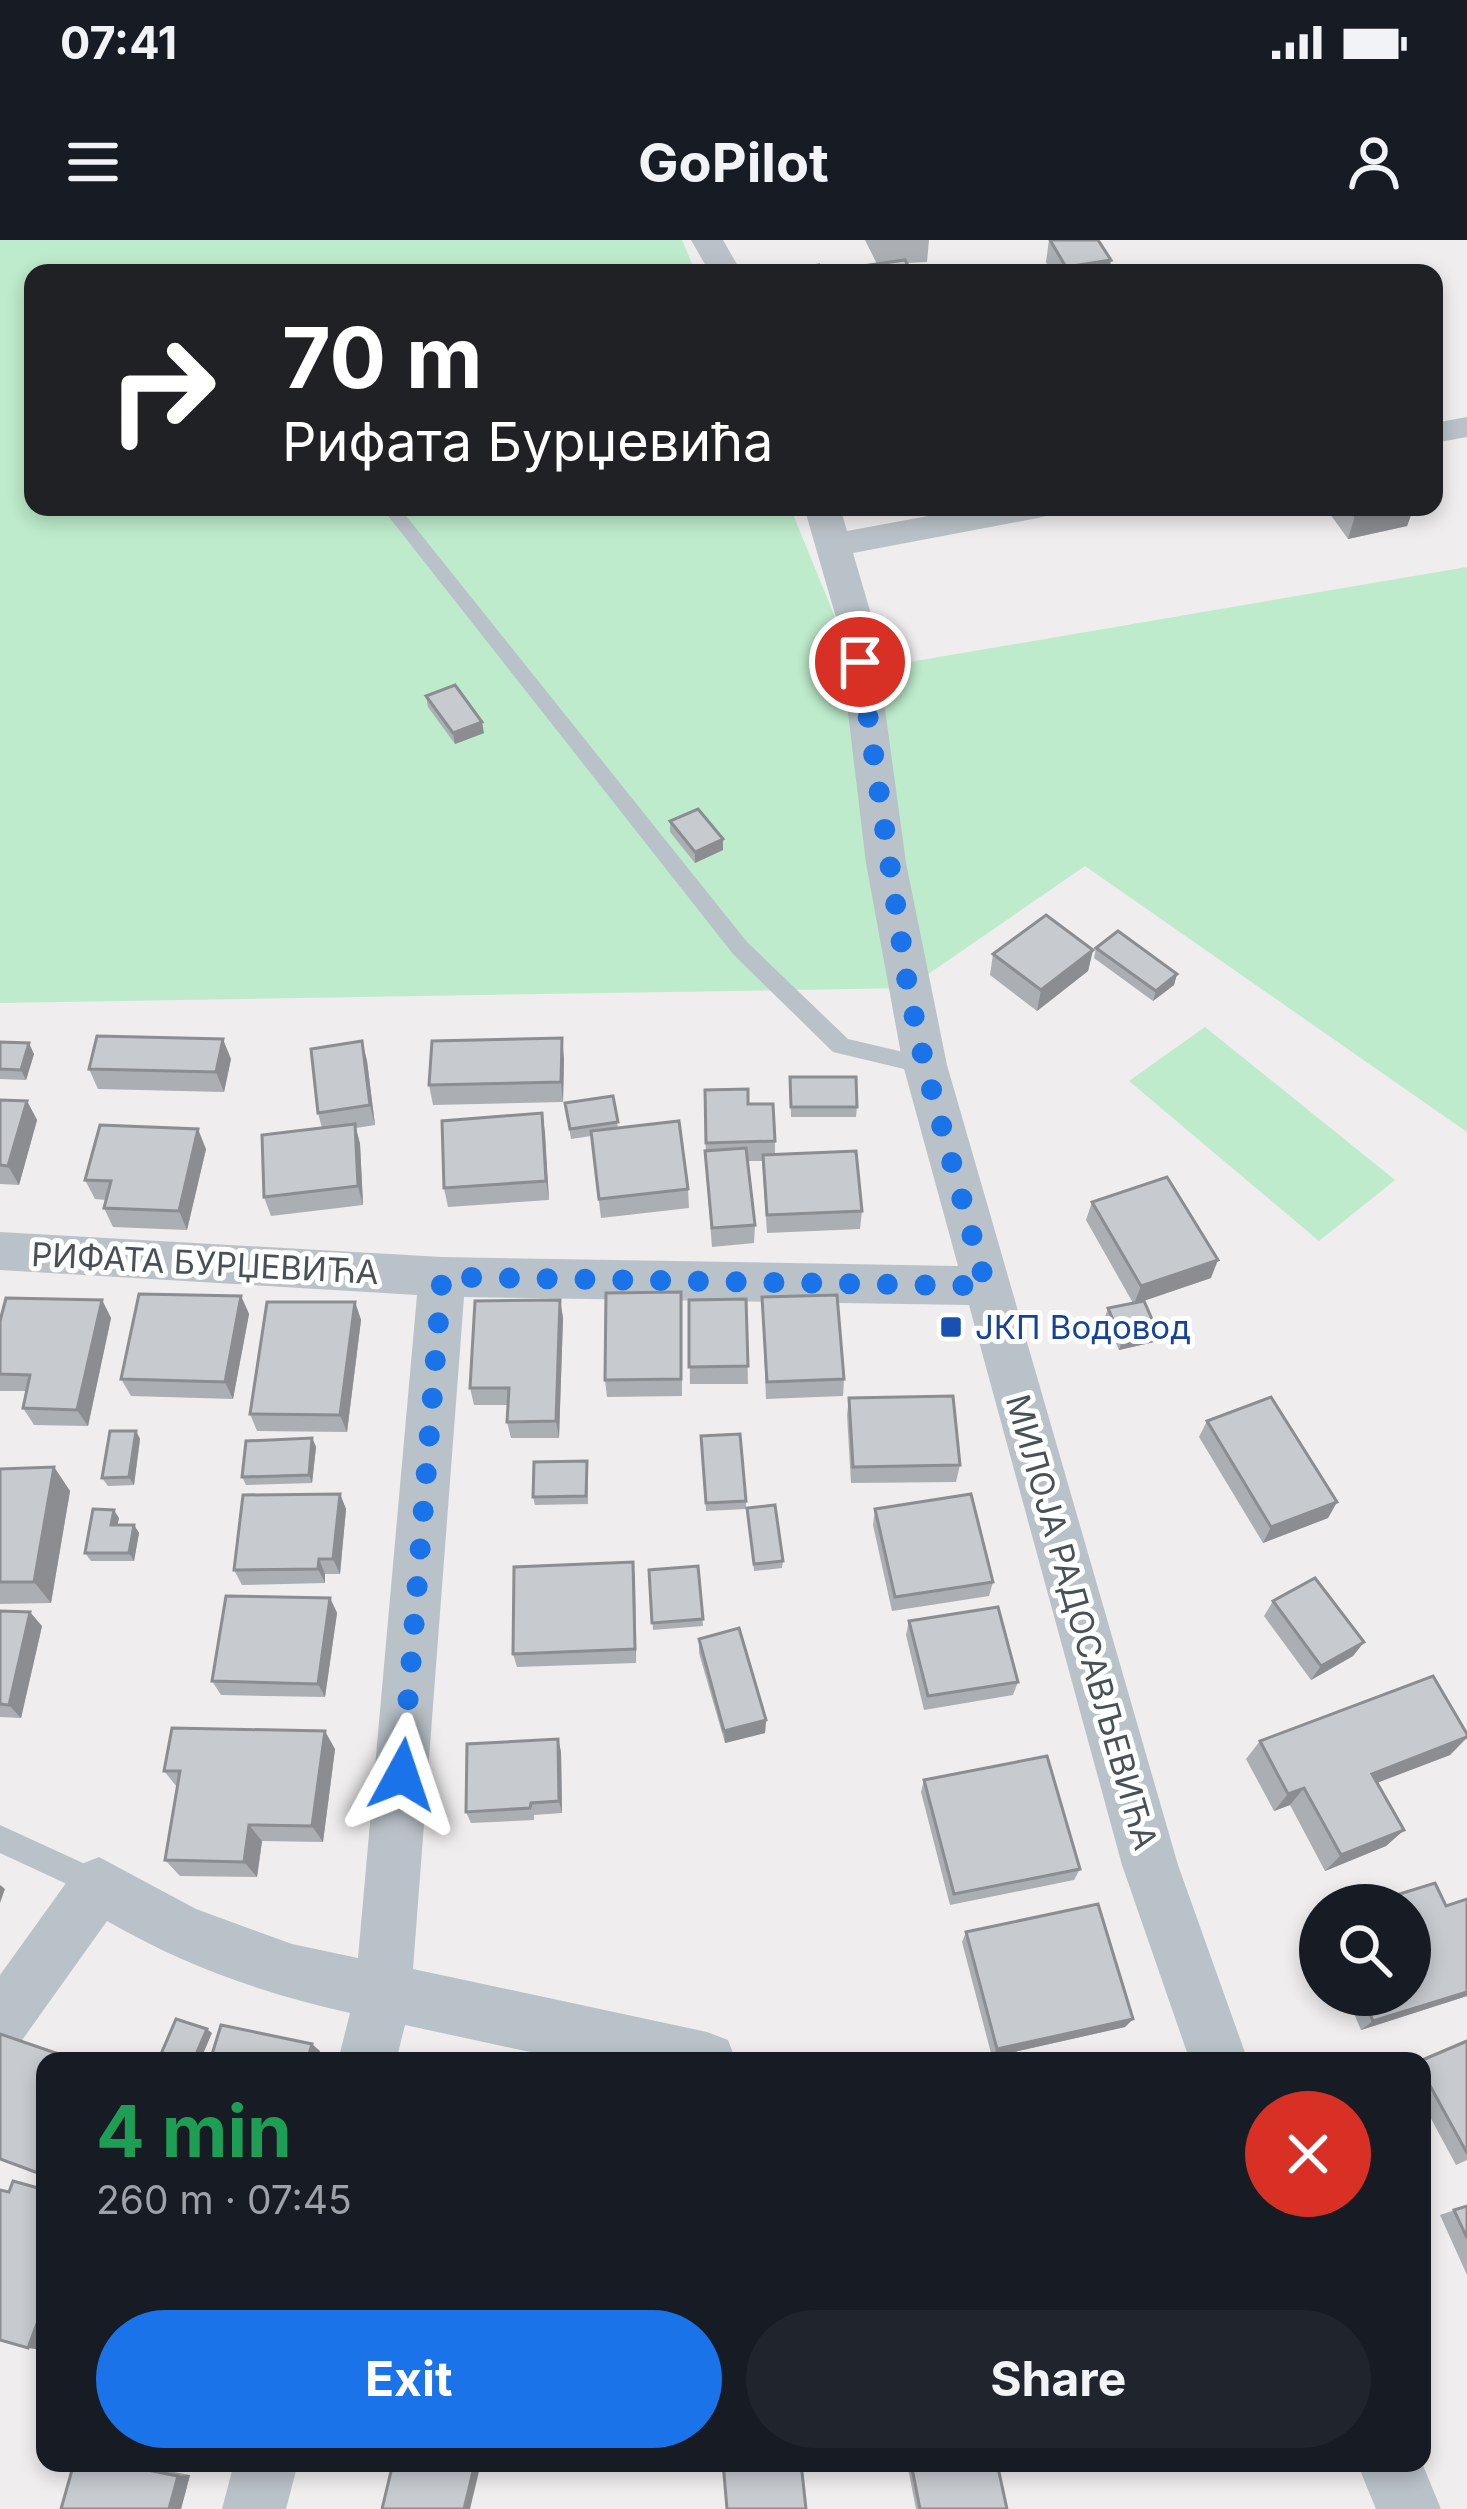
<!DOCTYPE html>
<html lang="en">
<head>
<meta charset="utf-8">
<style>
	:root { --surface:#171b24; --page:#20242c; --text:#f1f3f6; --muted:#9ea1a6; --accent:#1a73e8 }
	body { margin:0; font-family:Inter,sans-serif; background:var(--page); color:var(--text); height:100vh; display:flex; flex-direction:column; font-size:45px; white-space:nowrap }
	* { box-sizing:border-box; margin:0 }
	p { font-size:39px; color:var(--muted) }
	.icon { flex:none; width:66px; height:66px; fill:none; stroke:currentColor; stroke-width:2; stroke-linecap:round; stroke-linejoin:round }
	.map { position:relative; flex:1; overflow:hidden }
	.side { position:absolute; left:36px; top:1812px; width:1395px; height:420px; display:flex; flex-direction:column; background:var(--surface); border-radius:24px; box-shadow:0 6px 18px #0003 }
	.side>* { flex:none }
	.banner { position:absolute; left:24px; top:24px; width:1419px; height:252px; border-radius:24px; box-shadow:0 6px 18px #0003; background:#202124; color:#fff; overflow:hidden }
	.controls { position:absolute; left:1299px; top:1644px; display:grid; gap:24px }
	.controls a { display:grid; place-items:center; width:132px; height:132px; border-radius:50%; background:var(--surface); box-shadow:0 6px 18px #0003; font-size:60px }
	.pin { position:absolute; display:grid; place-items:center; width:102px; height:102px; color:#fff; margin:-51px; border:6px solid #fff; border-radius:50%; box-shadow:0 3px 12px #0007 }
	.me { position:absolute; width:132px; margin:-66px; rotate:5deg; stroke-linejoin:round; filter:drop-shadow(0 0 9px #0008) }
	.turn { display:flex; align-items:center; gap:42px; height:252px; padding:0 60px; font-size:54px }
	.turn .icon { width:156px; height:156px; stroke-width:2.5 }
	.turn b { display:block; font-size:84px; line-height:102px }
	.round { display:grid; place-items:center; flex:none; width:126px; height:126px; border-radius:63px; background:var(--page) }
	.overview { display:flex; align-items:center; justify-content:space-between; height:204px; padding:0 60px }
	h1 { font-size:72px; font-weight:700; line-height:90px; color:#1e9e55 }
	.primary-button { display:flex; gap:24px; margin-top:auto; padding:24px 60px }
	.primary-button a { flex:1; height:138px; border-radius:72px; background:var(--accent); color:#fff; font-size:48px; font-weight:700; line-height:138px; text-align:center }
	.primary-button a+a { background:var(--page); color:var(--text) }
	.status { display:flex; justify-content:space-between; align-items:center; height:84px; padding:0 60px; background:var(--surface); direction:ltr }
	.status svg { height:33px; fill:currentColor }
	header { display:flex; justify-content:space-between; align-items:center; height:156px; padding:0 60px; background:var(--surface); font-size:54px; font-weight:700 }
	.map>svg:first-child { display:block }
	.green { fill:#bdebcb }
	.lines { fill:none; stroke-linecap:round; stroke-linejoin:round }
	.service { fill:#b9c2c8; fill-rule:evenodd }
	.minor { fill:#b9c2c8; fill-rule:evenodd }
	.wall { fill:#abaeb2 }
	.shaded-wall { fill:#8b8d91 }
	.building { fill:#c7cacf; stroke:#8b8d91; stroke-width:3 }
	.route { stroke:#1a73e8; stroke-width:21; stroke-dasharray:0 37.8 }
	.transit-dot { fill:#1a4fb4; stroke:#fff; stroke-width:4.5 }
	.labels { text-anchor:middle; stroke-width:10; stroke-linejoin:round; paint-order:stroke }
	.street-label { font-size:33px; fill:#465258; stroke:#fff }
	.transit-label { font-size:33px; fill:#164399; stroke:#fff; text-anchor:start }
</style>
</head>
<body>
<div class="status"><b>07:41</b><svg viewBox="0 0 49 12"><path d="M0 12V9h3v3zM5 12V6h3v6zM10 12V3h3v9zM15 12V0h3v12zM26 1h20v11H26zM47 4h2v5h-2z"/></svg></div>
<header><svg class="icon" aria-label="menu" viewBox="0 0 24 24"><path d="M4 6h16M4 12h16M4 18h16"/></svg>GoPilot<svg class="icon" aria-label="person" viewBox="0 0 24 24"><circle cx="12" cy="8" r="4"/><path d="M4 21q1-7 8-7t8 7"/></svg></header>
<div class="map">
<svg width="1467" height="2269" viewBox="0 0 1467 2269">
	<rect width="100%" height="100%" fill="#efeded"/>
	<!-- green -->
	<g class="green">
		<polygon points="0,0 682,0 696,33 33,33 33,267 790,267 857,431 1467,327 1467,892 1085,626 908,748 0,763"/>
		<polygon points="1205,787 1395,940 1319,1001 1129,841"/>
	</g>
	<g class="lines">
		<!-- service -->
		<g class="service">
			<polygon points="381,267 399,267 747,702 848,799 933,819 936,825 933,831 925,834 833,812 733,714"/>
			<polygon points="0,1585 109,1635 113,1645 109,1655 99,1659 0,1613"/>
		</g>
		<!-- minor -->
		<g class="minor">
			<polygon points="691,0 723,0 742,33 710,33"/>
			<polygon points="1467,177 1467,197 1434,203 1434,183"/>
			<path d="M804,267h36l7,24 130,-24h79l-6,8 -12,3 -185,35 20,68 33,242 41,202 231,800 70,196h-58l-68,-196 -153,-560 -505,-8 -51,672 294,63 21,8 8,21h-164l-167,-36 -9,36h-58l12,-48c-86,-19 -167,-48 -243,-92l-87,122 -20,9v-77l79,-110 20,-8 97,52 96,35 66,14 59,-663 -417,-25v-38l442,25 516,9 -55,-201 -37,-202 -29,-242z"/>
			<polygon points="234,2223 298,2223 286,2269 222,2269"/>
			<polygon points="1357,2223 1422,2223 1441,2269 1376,2269"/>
		</g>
	</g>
	<!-- wall -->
	<g class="wall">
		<polygon points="865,0 929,0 927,22 907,23 912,33 835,33 835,30 877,24"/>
		<polygon points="1049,0 1109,33 1052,33 1046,22"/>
		<polygon points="1325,267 1414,267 1407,286 1348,299"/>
		<polygon points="426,456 484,493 455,504 428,467"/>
		<polygon points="670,581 723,599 723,610 695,623 670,592"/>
		<polygon points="1096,708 1177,734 1174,745 1153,761 1094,718"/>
		<polygon points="1093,710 1088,731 1037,771 990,735 993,714"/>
		<polygon points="362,801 367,821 375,885 356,888 360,904 363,965 271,976 264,957 322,888 318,873"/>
		<polygon points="0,802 34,814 26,840 0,839"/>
		<polygon points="564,818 563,862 433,865 429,845"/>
		<polygon points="231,819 224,852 98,849 89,829"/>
		<polygon points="790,837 857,867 856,877 791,877"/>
		<polygon points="705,850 748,864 775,901 775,915 862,971 860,989 767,993 762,921 748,921 755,985 754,1003 712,1007 706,930"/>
		<polygon points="613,856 618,888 688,949 689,968 601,978 591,896 571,899 565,863"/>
		<polygon points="0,860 27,861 37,880 19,945 0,944"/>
		<polygon points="542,873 549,960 448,967 444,948"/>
		<polygon points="206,909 187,990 113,987 104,968 106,960 95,959 85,940"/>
		<polygon points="1092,962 1211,1038 1144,1061 1158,1093 1154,1102 1119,1110 1105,1077 1108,1068 1133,1063 1086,980"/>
		<polygon points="241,1056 249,1074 233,1159 131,1156 121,1139"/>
		<polygon points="762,1057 844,1139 843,1156 766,1159"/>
		<polygon points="746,1059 748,1144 690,1144 689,1060"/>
		<polygon points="102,1060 111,1078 88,1186 34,1185 23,1168 27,1151 0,1151 0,1081"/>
		<polygon points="560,1060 563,1078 559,1198 511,1198 507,1182 508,1165 474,1165 470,1148"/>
		<polygon points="355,1062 361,1080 347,1192 257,1191 250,1174"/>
		<polygon points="682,1070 682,1156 607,1157 605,1140"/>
		<polygon points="849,1158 960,1225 956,1242 851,1243 847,1175"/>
		<polygon points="1207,1181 1337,1262 1328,1278 1263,1303 1199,1197"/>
		<polygon points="136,1191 140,1199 134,1245 108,1246 102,1238"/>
		<polygon points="701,1196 746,1261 746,1269 706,1271"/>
		<polygon points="312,1198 316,1207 312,1243 246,1245 242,1237"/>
		<polygon points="54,1227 70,1251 51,1363 0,1364 0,1229"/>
		<polygon points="588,1230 588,1264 535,1265 533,1257"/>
		<polygon points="340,1254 346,1269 340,1334 325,1334 325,1343 242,1345 234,1330"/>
		<polygon points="747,1268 783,1321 782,1328 754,1331"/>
		<polygon points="875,1269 993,1342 989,1356 892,1371 873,1285"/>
		<polygon points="119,1278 117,1285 134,1285 139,1293 134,1321 91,1321 85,1313"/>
		<polygon points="633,1322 636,1423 517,1427 513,1414"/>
		<polygon points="698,1326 703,1386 653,1390 649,1330"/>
		<polygon points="330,1358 337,1373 325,1457 221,1455 212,1441"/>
		<polygon points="1273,1361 1364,1402 1353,1416 1311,1440 1264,1376"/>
		<polygon points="0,1371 42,1386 21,1478 0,1477"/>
		<polygon points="909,1381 1018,1442 1013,1455 924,1470 906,1395"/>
		<polygon points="699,1399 766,1480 765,1493 725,1503 699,1413"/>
		<polygon points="1467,1494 1467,1498 1450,1515 1377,1543 1404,1590 1386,1606 1325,1631 1290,1565 1274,1571 1246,1519 1260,1501"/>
		<polygon points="558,1499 561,1512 562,1573 534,1575 534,1580 471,1583 466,1572"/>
		<polygon points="335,1509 323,1602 262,1601 257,1637 180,1636 165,1620 177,1547 164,1531"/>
		<polygon points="924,1540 1080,1629 1074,1640 950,1665 921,1552"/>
		<polygon points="1467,1659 1467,1756 1361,1790 1346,1755 1410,1755 1446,1666"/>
		<polygon points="966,1692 1133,1779 1125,1787 992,1817 962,1702"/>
		<polygon points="1467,1801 1467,1920 1456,1925 1422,1862 1422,1821"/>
		<polygon points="1467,1966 1467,2035 1440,1975"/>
		<polygon points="74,2223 125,2223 190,2235 181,2269"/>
		<polygon points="907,2223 997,2223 1007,2269 916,2269"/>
	</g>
	<!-- shaded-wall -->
	<g class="shaded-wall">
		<polygon points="1111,20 1109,33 1065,33 1066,27"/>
		<polygon points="1399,267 1414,267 1407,286 1348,299 1355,276"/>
		<polygon points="482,482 484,493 455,504 453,493"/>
		<polygon points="723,599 723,610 695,623 695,612"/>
		<polygon points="1093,710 1088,731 1037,771 1041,750"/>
		<polygon points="1177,734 1174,745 1153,761 1156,751"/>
		<polygon points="562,798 564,818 563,862 561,842"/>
		<polygon points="223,799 231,819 224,852 216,832"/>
		<polygon points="362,801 367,821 375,885 370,865"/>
		<polygon points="29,803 34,814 26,840 21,830"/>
		<polygon points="27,861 37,880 19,945 8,926"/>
		<polygon points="542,873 545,893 549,960 546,941"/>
		<polygon points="355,884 360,904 363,965 358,946"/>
		<polygon points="198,889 206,909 187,990 179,971"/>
		<polygon points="1218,1020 1211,1038 1134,1064 1141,1046"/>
		<polygon points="241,1056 249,1074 233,1159 225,1142"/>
		<polygon points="102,1060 111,1078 88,1186 77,1170"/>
		<polygon points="560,1060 563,1078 559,1198 556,1181"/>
		<polygon points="355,1062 361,1080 347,1192 340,1175"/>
		<polygon points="1158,1093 1154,1102 1119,1110 1122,1101"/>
		<polygon points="136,1191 140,1199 134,1245 129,1237"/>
		<polygon points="312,1198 316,1207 312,1243 309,1235"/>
		<polygon points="54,1227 70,1251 51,1363 34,1342"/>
		<polygon points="340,1254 346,1269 340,1334 333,1319"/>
		<polygon points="1337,1262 1328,1278 1263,1303 1271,1287"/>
		<polygon points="114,1270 119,1278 116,1293 111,1285"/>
		<polygon points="134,1285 139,1293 134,1321 129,1313"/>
		<polygon points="319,1319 325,1334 325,1343 318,1329"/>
		<polygon points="633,1322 635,1337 636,1423 635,1409"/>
		<polygon points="330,1358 337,1373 325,1457 318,1444"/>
		<polygon points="30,1372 42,1386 21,1478 9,1465"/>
		<polygon points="1364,1402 1353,1416 1311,1440 1321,1426"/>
		<polygon points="766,1480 765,1493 725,1503 724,1491"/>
		<polygon points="325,1491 335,1509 323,1602 312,1586"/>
		<polygon points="1467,1497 1450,1515 1355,1551 1372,1534"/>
		<polygon points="558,1499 561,1512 562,1573 559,1561"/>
		<polygon points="1304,1548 1290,1565 1274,1571 1288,1554"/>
		<polygon points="249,1585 262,1601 257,1637 244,1622"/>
		<polygon points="1404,1590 1386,1606 1325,1631 1341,1615"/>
		<polygon points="0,1645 5,1649 0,1663"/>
		<polygon points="1467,1752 1467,1756 1361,1790 1373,1781"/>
		<polygon points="1133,1779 1125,1787 992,1817 997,1809"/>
		<polygon points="207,1789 212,1793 200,1821 193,1821"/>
		<polygon points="312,1804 320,1811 317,1821 307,1821"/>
		<polygon points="45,1917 45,1936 38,1933"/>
		<polygon points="45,2062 45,2103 43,2110 28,2108"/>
		<polygon points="475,2223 481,2223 470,2269 464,2269"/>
		<polygon points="190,2235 181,2269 169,2269 178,2236"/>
	</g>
	<!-- building -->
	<g class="building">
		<polygon points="1050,0 1098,0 1111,20 1066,27"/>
		<polygon points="905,20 912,33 837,33 835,30"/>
		<polygon points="819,25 823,33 793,33 791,30"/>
		<polygon points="1349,267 1399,267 1355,276"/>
		<polygon points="455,445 482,482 453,493 426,456"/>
		<polygon points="698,569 723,599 695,612 670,581"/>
		<polygon points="1046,675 1093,710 1041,750 993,714"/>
		<polygon points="1118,691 1177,734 1156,751 1096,708"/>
		<polygon points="97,796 223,799 216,832 89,829"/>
		<polygon points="562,798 561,842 429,845 432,801"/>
		<polygon points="362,801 370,865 318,873 311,809"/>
		<polygon points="0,802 29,803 21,830 0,829"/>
		<polygon points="790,837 856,837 857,867 791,867"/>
		<polygon points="748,849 748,864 773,864 775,901 706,903 705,850"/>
		<polygon points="613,856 618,882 570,889 565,863"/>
		<polygon points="0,860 27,861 8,926 0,925"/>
		<polygon points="542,873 546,941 444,948 442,881"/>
		<polygon points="679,881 688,949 599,959 591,891"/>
		<polygon points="355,884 358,946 264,957 262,895"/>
		<polygon points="100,885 198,889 179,971 104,968 111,941 85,940"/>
		<polygon points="746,908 755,985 712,988 705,911"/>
		<polygon points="856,911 862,971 767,975 763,915"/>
		<polygon points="1167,937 1218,1020 1141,1046 1092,962"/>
		<polygon points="681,1052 681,1139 605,1140 606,1053"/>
		<polygon points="139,1054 241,1056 225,1142 121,1139"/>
		<polygon points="837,1055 844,1139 767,1142 762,1057"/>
		<polygon points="6,1058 102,1060 77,1170 23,1168 30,1135 0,1134 0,1081"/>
		<polygon points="746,1059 748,1126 689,1127 689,1060"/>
		<polygon points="560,1060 556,1181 507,1182 509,1148 470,1148 475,1061"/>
		<polygon points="1144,1061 1158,1093 1122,1101 1108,1068"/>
		<polygon points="267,1062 355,1062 340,1175 250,1174"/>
		<polygon points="953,1156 960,1225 853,1227 849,1158"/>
		<polygon points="1271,1157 1337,1262 1271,1287 1207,1181"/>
		<polygon points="110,1191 136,1191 129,1237 102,1238"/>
		<polygon points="740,1194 746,1261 706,1263 701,1196"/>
		<polygon points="312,1198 309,1235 242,1237 246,1201"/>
		<polygon points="587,1221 586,1256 533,1257 534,1222"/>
		<polygon points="54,1227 34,1342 0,1342 0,1229"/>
		<polygon points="340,1254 333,1319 319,1319 318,1329 234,1330 243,1255"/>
		<polygon points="971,1254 993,1342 895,1357 875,1269"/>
		<polygon points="775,1265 783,1321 754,1324 747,1268"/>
		<polygon points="93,1269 114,1270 111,1285 134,1285 129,1313 85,1313"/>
		<polygon points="633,1322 635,1409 513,1414 514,1327"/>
		<polygon points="698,1326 703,1379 652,1383 649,1330"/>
		<polygon points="1315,1338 1364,1402 1321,1426 1273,1361"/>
		<polygon points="226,1356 330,1358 318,1444 212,1441"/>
		<polygon points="998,1367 1018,1442 928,1456 909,1381"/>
		<polygon points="0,1371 30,1372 9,1465 0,1464"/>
		<polygon points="739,1388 766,1480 724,1491 699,1399"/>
		<polygon points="1433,1436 1467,1494 1467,1497 1372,1534 1404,1590 1341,1615 1304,1548 1288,1554 1260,1501"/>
		<polygon points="172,1488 325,1491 312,1586 249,1585 244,1622 165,1620 180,1531 164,1531"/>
		<polygon points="558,1499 559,1561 531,1563 530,1568 466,1572 467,1504"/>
		<polygon points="1047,1516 1080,1629 954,1654 924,1540"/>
		<polygon points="1435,1643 1446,1666 1467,1659 1467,1752 1373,1781 1361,1755 1410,1755 1410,1665 1364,1665"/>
		<polygon points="1098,1664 1133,1779 997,1809 966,1692"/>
		<polygon points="176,1779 207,1789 193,1821 158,1821"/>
		<polygon points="221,1785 312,1804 307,1821 210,1821"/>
		<polygon points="0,1794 79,1821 45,1821 45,1917 38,1933 0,1919"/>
		<polygon points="1467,1801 1467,1913 1422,1831 1422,1821 1420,1821"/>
		<polygon points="13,1941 45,1950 45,2062 28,2108 0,2100 0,1950 9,1952"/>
		<polygon points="1467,1966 1467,1998 1454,1970"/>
		<polygon points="74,2223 111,2223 178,2236 169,2269 61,2269"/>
		<polygon points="393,2223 475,2223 464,2269 382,2269"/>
		<polygon points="723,2223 801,2223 806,2269 727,2269"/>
		<polygon points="911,2223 997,2223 1007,2269 920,2269"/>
	</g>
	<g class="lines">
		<!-- route -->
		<polyline class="route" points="402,1535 442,1037 986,1046 925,826 908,748 860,422"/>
	</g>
	<!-- markers -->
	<rect class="transit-dot" x="939" y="1075" width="24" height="24" rx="6"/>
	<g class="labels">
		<!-- street labels -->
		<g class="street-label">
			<text transform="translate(205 1023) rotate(3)" y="12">РИФАТА БУРЏЕВИЋА</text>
			<text transform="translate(1082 1382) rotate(74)" y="12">МИЛОЈА РАДОСАВЉЕВИЋА</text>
		</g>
		<!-- transit labels -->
		<g class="transit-label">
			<text x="975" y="1099">ЈКП Водовод</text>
		</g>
	</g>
</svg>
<div class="controls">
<a><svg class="icon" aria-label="search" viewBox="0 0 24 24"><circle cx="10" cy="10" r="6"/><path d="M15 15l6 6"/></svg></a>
</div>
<div class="pin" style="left:860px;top:422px;background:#d93025"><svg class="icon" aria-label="arrive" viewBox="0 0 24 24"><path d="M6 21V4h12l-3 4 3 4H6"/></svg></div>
<svg class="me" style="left:402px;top:1535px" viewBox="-20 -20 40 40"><path d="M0-17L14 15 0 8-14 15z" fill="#1a73e8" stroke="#fff" stroke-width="4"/></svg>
<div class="banner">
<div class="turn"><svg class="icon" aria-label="right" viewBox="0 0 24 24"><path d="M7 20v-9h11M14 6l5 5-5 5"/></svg><div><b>70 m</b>Рифата Бурџевића</div></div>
</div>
<section class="side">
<div class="overview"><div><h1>4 min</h1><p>260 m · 07:45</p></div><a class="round" style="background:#d93025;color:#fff"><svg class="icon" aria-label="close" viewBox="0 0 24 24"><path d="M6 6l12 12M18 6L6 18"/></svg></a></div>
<div class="primary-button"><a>Exit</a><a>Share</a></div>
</section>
</div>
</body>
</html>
